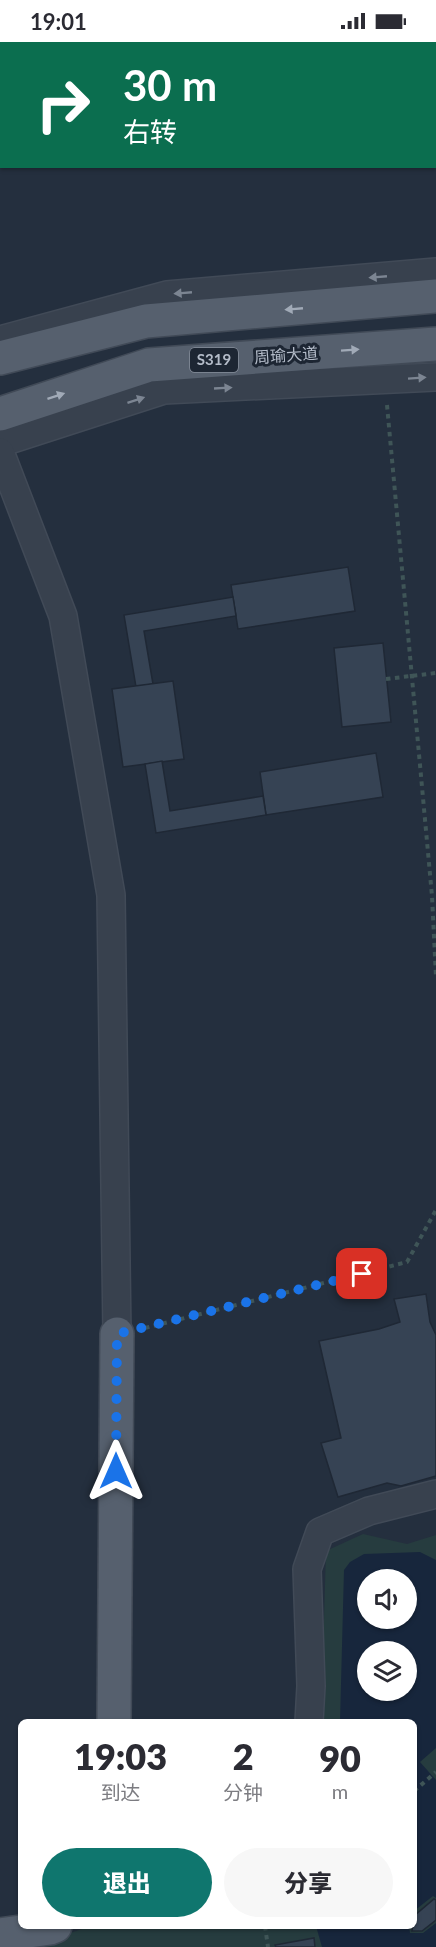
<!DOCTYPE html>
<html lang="zh">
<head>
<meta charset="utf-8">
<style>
	:root { --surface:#fff; --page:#f7f7f7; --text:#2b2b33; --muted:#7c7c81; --accent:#0f766e }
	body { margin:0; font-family:Lato,"Noto Sans SC",sans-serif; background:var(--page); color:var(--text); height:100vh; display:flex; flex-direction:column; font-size:22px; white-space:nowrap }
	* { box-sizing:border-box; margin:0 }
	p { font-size:20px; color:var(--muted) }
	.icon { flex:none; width:33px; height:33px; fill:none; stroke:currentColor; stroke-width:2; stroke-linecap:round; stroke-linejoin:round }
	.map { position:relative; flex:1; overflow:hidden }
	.side { position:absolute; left:18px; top:1677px; width:399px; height:210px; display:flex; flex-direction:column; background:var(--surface); border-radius:9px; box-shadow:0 2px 4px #0004 }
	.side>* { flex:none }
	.banner { position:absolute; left:0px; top:0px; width:436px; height:126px; box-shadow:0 2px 4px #0004; background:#0b6e4f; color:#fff; overflow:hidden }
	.buttons { position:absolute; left:357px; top:1527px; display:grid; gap:12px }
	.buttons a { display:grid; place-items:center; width:60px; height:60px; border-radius:50%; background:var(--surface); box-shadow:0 2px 4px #0004; font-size:30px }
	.pin { position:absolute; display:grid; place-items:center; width:51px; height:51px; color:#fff; margin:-26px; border-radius:12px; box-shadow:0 3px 9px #0006 }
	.me { position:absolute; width:66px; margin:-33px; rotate:0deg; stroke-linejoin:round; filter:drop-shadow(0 0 4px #0008) }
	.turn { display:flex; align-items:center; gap:21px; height:126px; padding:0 24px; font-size:27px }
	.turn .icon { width:78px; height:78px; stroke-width:2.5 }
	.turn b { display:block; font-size:42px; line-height:51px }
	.eta { display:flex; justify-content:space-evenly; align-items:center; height:102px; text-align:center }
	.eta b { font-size:36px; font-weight:800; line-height:42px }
	.action { display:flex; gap:12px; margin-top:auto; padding:12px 24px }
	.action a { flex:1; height:69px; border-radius:36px; background:var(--accent); color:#fff; font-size:24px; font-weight:800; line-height:69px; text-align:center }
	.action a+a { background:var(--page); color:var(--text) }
	.status { display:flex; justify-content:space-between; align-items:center; height:42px; padding:0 30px; background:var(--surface); direction:ltr }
	.status svg { height:16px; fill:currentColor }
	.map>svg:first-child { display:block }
	.green { fill:#263c3f; fill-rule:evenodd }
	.water { fill:#17263c; fill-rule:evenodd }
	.building { fill:#364354; stroke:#1f2835; stroke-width:1.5 }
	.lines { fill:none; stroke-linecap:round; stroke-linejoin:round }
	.minor-casing { stroke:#414a57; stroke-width:30 }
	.major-casing { stroke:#414a57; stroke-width:36 }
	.path { stroke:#3f5557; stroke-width:4; stroke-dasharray:4.5 4.5; stroke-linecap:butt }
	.minor { stroke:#38414e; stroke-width:27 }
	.major { stroke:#56606e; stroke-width:33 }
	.oneway { fill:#7c8592 }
	.oneway2 { fill:#a1aab7 }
	.route { stroke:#1a73e8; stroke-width:10; stroke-dasharray:0 18 }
	.labels { text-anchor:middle; stroke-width:6; stroke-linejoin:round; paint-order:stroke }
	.shield { fill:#1d2633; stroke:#878f9c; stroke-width:1.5 }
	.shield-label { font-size:15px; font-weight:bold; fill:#b4bcc9 }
	.street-label { font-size:16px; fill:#b4bcc9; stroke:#1d2633 }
</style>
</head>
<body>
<div class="status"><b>19:01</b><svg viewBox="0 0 49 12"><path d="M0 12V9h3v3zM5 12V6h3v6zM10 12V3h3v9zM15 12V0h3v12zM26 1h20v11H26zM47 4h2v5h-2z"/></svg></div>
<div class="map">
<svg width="436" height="1905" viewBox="0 0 436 1905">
	<rect width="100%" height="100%" fill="#242f3e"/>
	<!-- green -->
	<path class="green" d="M363,1492l44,10 29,-9v412h-433l51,-8 36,-13h324v-204h-93l5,-171zM368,1538h38v38h-38zM368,1610h38v38h-38z"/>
	<!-- water -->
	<g class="water">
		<path d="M420,1510l16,8v188l-16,14 16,18v118l-3,-2 -19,15v-189h-74l4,-152 6,-8 14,-8zM368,1538h38v38h-38zM368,1610h38v38h-38z"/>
		<polygon points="436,1881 436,1905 322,1905 316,1884 409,1884 410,1891 423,1891"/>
	</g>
	<!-- building -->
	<g class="building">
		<polygon points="348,525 355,569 238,587 231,543"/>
		<polygon points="233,555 236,574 144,589 153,642 136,645 124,573"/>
		<polygon points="383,601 391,680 342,685 334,606"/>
		<polygon points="173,639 184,717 123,725 112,647"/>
		<polygon points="376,711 383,755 266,773 260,730"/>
		<polygon points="162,719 170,769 263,754 266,773 156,791 145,722"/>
		<polygon points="426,1252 430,1280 436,1293 436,1434 401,1444 387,1441 338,1455 321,1401 341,1396 319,1299 379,1287 400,1280 394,1257"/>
		<polygon points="434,1857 436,1858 436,1878 422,1889 412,1889 414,1874"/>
		<polygon points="314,1896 315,1905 276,1905 275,1903"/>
	</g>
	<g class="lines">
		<!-- minor casing -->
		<g class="minor-casing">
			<g id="minor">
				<polyline points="0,298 167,253 436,230"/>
				<polyline points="0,401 164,348 436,335"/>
				<polyline points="0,410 63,574 111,853 117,1292"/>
				<polyline points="309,1680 311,1644 307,1527 320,1490 369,1469 436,1452"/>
			</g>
		</g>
		<!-- major casing -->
		<g class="major-casing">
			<g id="major">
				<polyline points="0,316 146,279 436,254"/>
				<polyline points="0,372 149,323 436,302"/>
				<polyline points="114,1680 117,1292"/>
				<polyline points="0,1893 50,1886 55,1884"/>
			</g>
		</g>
		<!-- path -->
		<g class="path">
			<polyline points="387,363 432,854 436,935"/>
			<polyline points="386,637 436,631"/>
			<polyline points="145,1286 407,1220 436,1168"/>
			<polyline points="414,1749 436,1730"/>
			<polyline points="265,1884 268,1905"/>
		</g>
		<!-- minor -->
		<use href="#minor" class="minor"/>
		<!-- major -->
		<use href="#major" class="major"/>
	</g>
	<!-- one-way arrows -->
	<defs><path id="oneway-solid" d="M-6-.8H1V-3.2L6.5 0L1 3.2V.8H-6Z" transform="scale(1.5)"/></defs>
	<g class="oneway">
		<use href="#oneway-solid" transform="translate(378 235) rotate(175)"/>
		<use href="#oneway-solid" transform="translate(183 251) rotate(175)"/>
		<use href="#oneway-solid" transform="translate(417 336) rotate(-4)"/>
		<use href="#oneway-solid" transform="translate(223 346) rotate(-3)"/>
		<use href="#oneway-solid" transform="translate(136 358) rotate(-18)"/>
	</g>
	<g class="oneway2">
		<use href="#oneway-solid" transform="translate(294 267) rotate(175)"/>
		<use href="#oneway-solid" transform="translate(350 308) rotate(-4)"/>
		<use href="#oneway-solid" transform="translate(56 354) rotate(-18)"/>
	</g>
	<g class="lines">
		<!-- route -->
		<polyline class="route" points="116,1429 117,1292 362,1232"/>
	</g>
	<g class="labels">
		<!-- shield labels -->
		<rect class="shield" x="190" y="306" width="48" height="24" rx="4.5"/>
		<g class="shield-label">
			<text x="214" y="323">S319</text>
		</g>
		<!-- street labels -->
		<g class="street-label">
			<text transform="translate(286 313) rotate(-4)" y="6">周瑜大道</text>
		</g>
	</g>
</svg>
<div class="buttons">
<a><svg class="icon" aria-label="sound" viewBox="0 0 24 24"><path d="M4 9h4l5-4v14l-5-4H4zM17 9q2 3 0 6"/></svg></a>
<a><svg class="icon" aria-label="layers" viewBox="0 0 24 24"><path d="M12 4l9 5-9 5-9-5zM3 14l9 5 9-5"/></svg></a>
</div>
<div class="pin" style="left:362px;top:1232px;background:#d93025"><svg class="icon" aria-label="arrive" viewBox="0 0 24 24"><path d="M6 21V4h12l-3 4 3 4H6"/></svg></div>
<svg class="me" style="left:116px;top:1429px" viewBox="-20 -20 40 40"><path d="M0-17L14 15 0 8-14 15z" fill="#1a73e8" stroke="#fff" stroke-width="4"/></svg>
<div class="banner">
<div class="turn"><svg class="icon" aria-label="right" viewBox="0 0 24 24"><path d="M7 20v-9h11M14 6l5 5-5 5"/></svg><div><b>30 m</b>右转</div></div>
</div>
<section class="side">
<div class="eta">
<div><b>19:03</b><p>到达</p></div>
<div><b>2</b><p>分钟</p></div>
<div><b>90</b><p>m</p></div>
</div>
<div class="action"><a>退出</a><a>分享</a></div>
</section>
</div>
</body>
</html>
